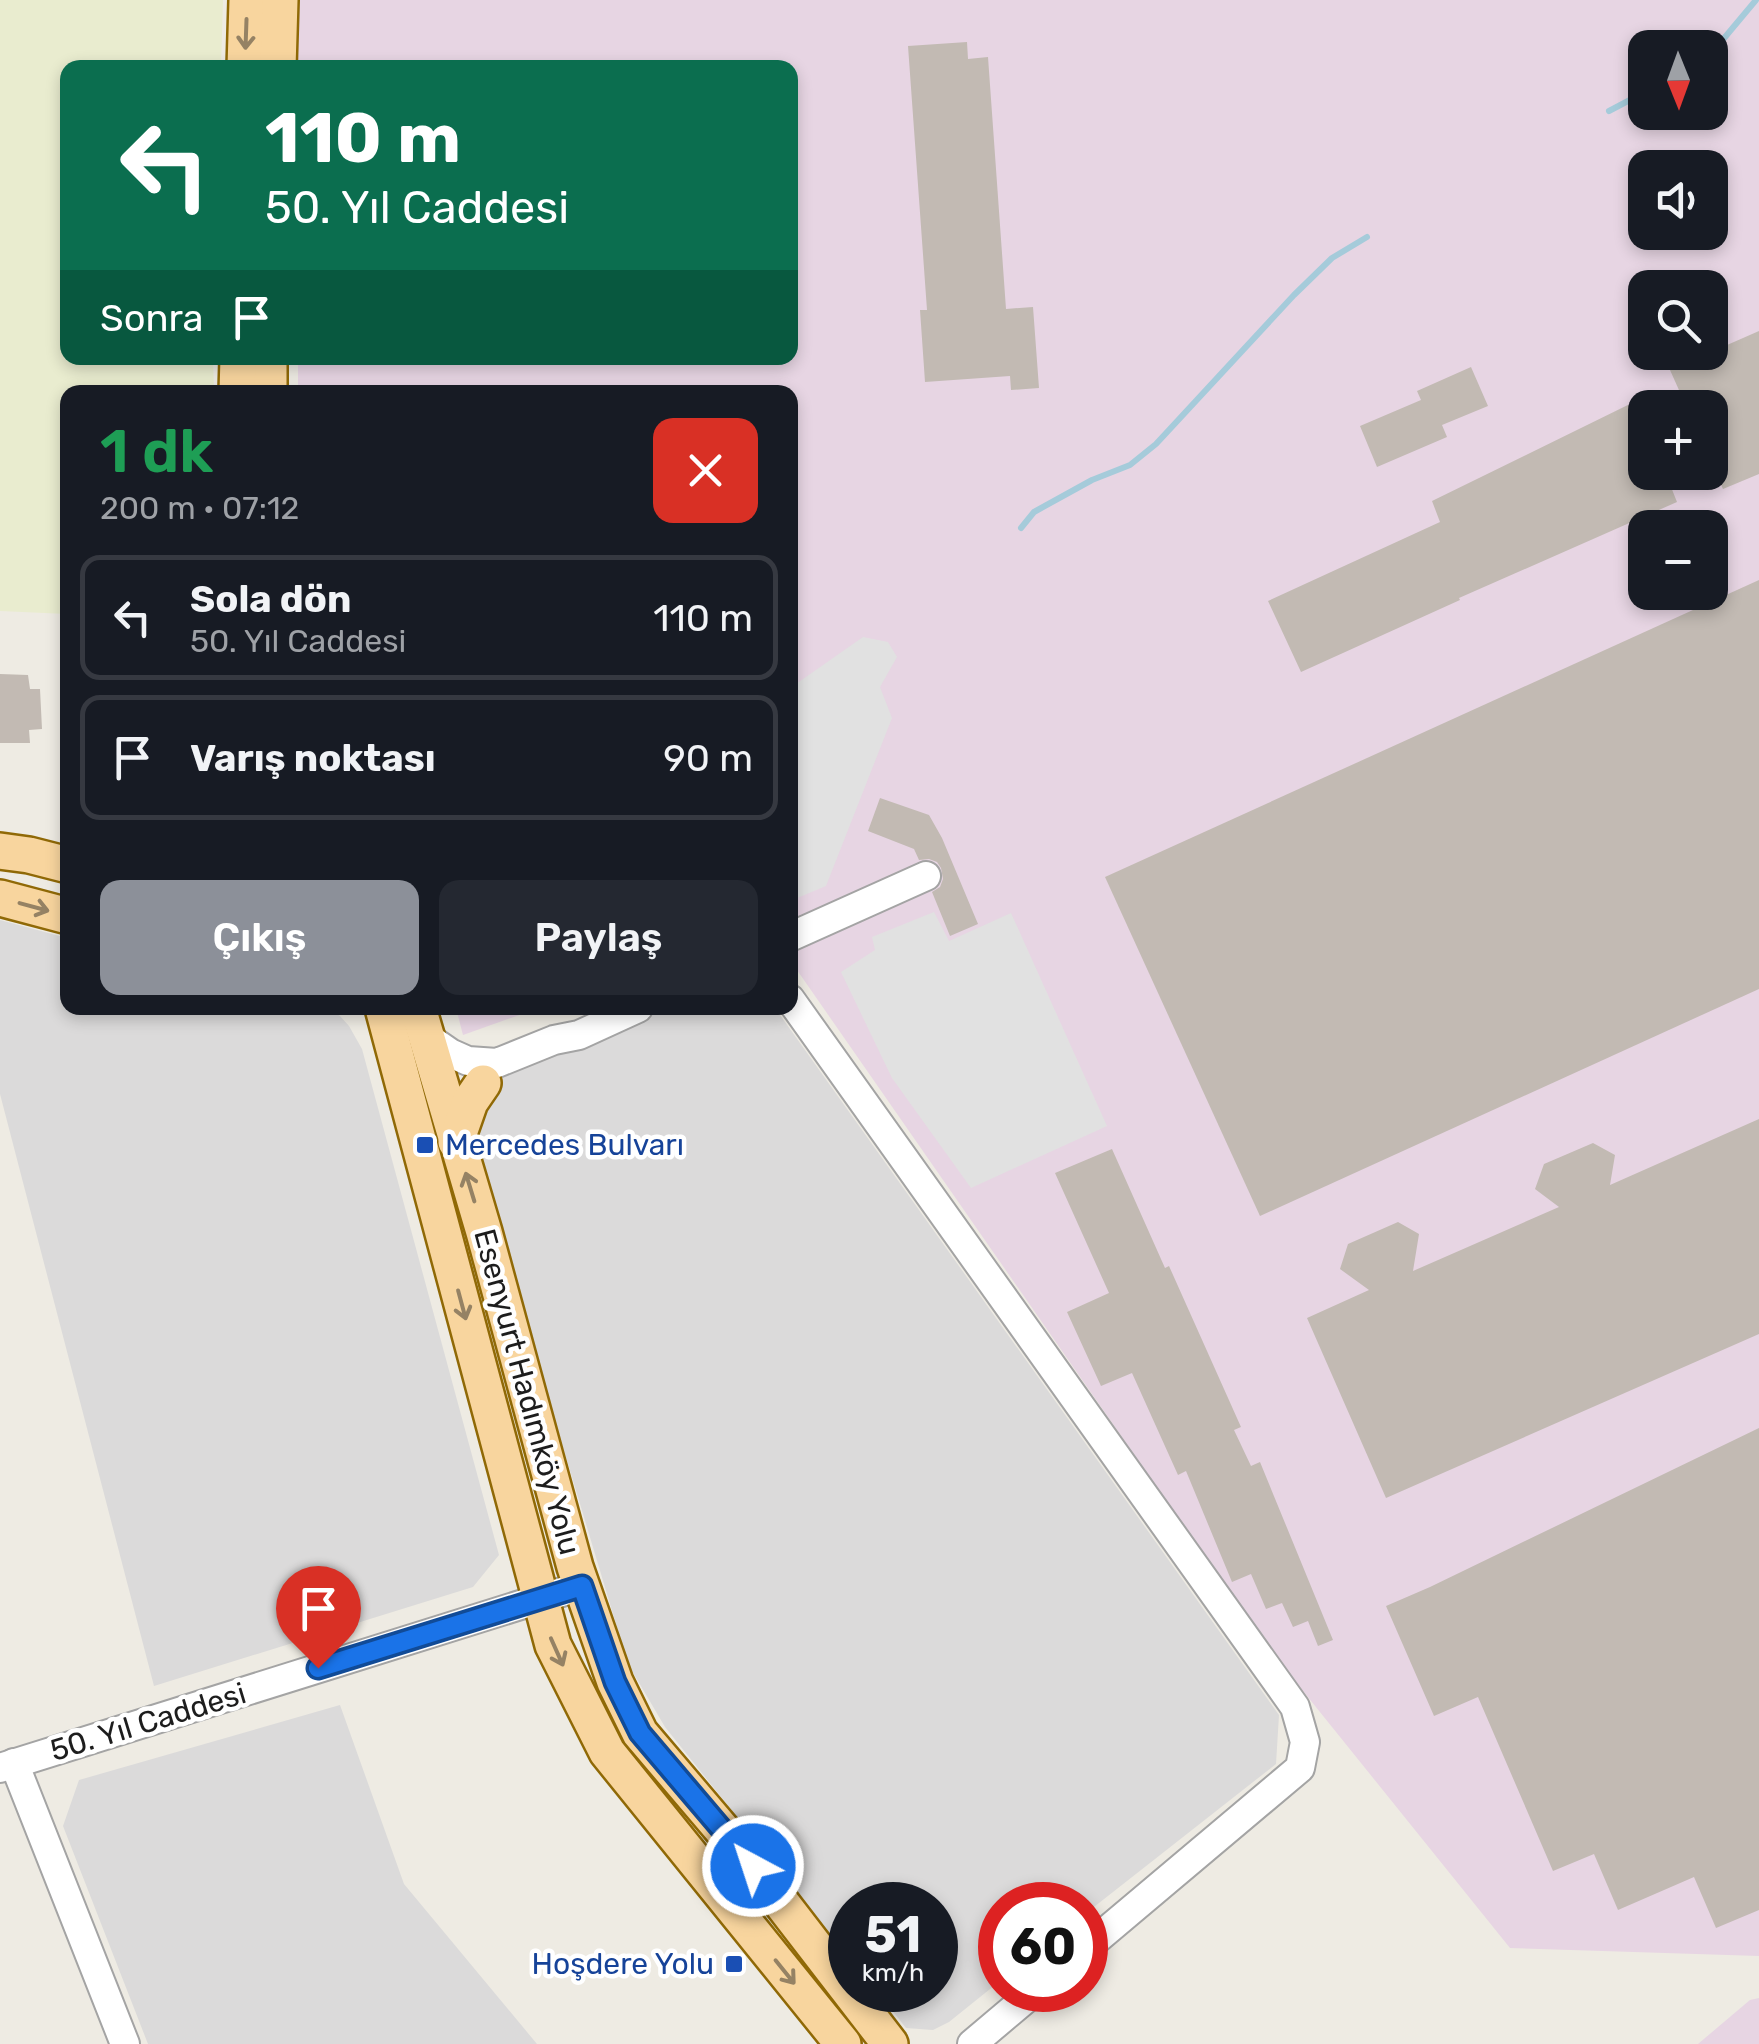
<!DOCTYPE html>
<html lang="tr">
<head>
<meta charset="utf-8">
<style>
	:root { --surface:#171b24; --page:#242831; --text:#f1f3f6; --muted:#9ea1a6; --line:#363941; --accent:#8c9099 }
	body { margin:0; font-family:Rubik,sans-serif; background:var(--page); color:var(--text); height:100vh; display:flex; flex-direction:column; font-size:38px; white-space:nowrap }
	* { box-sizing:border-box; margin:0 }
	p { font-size:32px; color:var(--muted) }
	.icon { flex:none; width:55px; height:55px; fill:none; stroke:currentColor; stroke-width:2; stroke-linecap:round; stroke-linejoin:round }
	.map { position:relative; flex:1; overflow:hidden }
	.sheet { position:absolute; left:60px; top:385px; width:738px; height:630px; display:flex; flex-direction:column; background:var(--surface); border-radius:20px; box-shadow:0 5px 15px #0003 }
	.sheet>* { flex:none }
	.hud { position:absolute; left:60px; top:60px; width:738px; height:305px; border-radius:20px; box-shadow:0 5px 15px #0003; background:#0b6e4f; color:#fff; overflow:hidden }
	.needle { width:65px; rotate:179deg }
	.controls { position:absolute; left:1628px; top:30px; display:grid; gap:20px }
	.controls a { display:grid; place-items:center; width:100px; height:100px; border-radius:20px; background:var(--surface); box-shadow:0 5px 15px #0003; font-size:50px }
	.speed { position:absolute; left:828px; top:1882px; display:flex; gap:20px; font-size:50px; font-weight:700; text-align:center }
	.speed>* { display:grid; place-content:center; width:130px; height:130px; border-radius:50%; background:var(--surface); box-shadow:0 5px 15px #0003; line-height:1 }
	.speed small { font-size:25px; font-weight:400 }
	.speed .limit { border:15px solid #d22; background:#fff; color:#111 }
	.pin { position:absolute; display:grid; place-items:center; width:85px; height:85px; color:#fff; margin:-102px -42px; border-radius:50% 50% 50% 0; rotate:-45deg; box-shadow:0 0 10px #0007 }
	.pin .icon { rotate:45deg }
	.me { position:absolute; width:110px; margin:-55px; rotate:320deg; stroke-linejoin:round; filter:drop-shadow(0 0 8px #0008) }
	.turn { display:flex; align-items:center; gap:35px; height:210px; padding:0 40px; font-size:45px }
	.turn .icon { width:130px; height:130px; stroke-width:2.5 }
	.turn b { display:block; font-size:70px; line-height:85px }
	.then { display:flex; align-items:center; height:95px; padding:0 40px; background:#0003; gap:20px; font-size:38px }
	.round { display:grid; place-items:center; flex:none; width:105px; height:105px; border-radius:20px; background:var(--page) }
	.head { display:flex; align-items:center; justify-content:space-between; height:170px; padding:0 40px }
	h1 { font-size:60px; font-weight:600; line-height:75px; color:#1e9e55 }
	.action { display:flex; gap:20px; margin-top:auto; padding:20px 40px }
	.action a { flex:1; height:115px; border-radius:20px; background:var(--accent); color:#fff; font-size:40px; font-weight:600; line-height:115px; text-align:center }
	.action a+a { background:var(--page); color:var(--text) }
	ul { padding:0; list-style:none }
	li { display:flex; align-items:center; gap:30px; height:125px; margin:0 20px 15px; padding:0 20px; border:5px solid var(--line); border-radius:20px }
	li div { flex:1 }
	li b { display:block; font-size:38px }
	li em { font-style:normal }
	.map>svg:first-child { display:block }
	.residential { fill:#dbdada }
	.industrial { fill:#e7d5e3; fill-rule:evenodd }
	.farmland { fill:#e9eccf }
	.parking { fill:#e1e1e1 }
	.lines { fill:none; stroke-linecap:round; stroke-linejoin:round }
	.stream { stroke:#a5cbda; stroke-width:6 }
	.building { fill:#c2bab3 }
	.minor-casing { stroke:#a4a4a4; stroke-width:32 }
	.major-casing { stroke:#906906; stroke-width:40 }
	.minor { stroke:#fff; stroke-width:28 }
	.major { stroke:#f8d59e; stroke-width:35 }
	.oneway { stroke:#958264 }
	.route-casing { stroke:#114b97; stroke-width:25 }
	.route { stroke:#1a73e8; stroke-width:18 }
	.transit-dot { fill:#1a4fb4; stroke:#fff; stroke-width:4 }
	.labels { text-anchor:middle; stroke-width:9; stroke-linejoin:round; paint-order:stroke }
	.transit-label { font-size:30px; fill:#164399; stroke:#fff; text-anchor:start }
	.street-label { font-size:30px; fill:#1d1d1d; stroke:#fff }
</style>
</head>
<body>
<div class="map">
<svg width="1759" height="2044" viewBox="0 0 1759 2044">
	<rect width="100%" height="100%" fill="#eeebe3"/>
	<!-- residential -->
	<g class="residential">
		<polygon points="0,920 67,938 68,1008 327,1008 340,1016 349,1026 362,1049 499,1555 473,1587 154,1686 0,1094"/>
		<polygon points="641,1008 775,1008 1279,1715 1276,1764 1085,1914 1085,1905 1000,1905 1000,1981 949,2022 933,2030 906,2028 876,1990 935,1990 935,1905 850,1905 850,1958 665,1727 628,1664 464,1117 481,1077"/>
		<polygon points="340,1705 404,1884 537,2044 148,2044 63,1826 79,1780"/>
	</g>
	<!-- industrial -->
	<g class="industrial">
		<path d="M290,0h1469v1956l-249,-8 -240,-298 -480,-690v-568h-492v-34h492v-290l-498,-1zM1645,48h65v64h-65zM1645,168h65v64h-65zM1645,288h65v64h-65zM1645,408h65v64h-65zM1645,528h65v64h-65z"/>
		<polygon points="456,1008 539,1008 463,1035"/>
		<polygon points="1759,1998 1759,2044 1698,2044 1750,2000"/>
	</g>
	<!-- farmland -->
	<polygon class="farmland" points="0,0 223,0 221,67 68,68 68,358 213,358 214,392 68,392 67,614 0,611"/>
	<!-- parking -->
	<g class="parking">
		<polygon points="863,637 888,642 897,657 880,687 892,718 826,886 790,901 790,694 793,686"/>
		<polygon points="934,912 949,941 1011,913 1107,1126 971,1188 892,1078 841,972 875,950 872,937"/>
	</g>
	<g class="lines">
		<!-- stream -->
		<g class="stream">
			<polyline points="1710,55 1756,0"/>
			<polyline points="1609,111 1645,92"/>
			<polyline points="1021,528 1034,512 1092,480 1130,465 1156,444 1294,295 1332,258 1367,237"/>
		</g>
	</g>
	<!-- building -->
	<g class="building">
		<polygon points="967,42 968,59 988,57 1006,309 1033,307 1039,388 1011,390 1010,376 925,382 920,310 927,310 908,46"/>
		<polygon points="1759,331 1759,474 1723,489 1710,461 1710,408 1687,408 1670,370"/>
		<polygon points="1471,367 1488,406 1442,425 1447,437 1377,467 1360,426 1421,400 1417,391"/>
		<polygon points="1636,401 1645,423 1645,472 1665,472 1677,502 1459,598 1460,600 1301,672 1268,601 1440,522 1432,501"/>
		<polygon points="1759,580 1759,989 1260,1216 1105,877"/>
		<polygon points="0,674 28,675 30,689 40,689 42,729 29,730 30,743 0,743"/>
		<polygon points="880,798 929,815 942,838 978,924 950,936 932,892 940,887 943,879 941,868 937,862 929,859 919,860 914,849 868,831"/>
		<polygon points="1759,1119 1759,1334 1386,1498 1307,1318 1369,1290 1340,1269 1348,1244 1398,1222 1419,1234 1413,1271 1559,1207 1535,1189 1544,1164 1593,1143 1615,1155 1610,1185"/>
		<polygon points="1112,1149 1165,1268 1169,1266 1241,1427 1234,1430 1251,1466 1260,1462 1333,1640 1318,1646 1308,1621 1293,1627 1282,1603 1266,1609 1251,1574 1232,1582 1186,1471 1178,1475 1132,1373 1101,1386 1067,1312 1109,1293 1055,1173"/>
		<polygon points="1759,1428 1759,1910 1716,1928 1694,1877 1618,1910 1594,1854 1553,1871 1478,1697 1434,1716 1386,1606 1430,1587"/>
	</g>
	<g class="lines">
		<!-- minor casing -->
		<g class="minor-casing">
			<g id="minor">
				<polyline points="790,937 926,876"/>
				<polyline points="790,999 1295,1707 1305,1742 1300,1768 1085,1949"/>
				<polyline points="424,1035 450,1053 468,1061 497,1063 554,1040 579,1035 638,1008"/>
				<polyline points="14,1763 125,2044"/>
				<polyline points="0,1768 581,1586"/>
				<polyline points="972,2044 1036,1990"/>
			</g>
		</g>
		<!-- major casing -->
		<g class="major-casing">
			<g id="major">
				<polyline points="245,68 247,0"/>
				<polyline points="278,68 280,0"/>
				<polyline points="269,358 269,392"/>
				<polyline points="237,392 238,358"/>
				<polyline points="0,851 29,855 68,865"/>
				<polyline points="0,898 68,916"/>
				<polyline points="383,1008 553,1645 607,1752 843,2044"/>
				<polyline points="418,1008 484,1232 575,1567 615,1682 640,1733 753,1866 890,2044"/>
				<polyline points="456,1142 470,1102 483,1083"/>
			</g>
		</g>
		<!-- minor -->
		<use href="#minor" class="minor"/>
		<!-- major -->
		<use href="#major" class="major"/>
	</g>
	<!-- one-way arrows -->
	<defs><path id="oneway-shaft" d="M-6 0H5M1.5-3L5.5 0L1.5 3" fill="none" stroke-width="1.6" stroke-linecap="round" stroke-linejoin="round" transform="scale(2.5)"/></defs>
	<g class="oneway">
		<use href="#oneway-shaft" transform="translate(246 34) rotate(92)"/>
		<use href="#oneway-shaft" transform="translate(34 907) rotate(15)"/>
		<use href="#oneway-shaft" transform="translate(470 1187) rotate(-107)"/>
		<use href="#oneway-shaft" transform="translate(462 1305) rotate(75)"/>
		<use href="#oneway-shaft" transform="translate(557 1652) rotate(66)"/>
		<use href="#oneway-shaft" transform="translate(785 1972) rotate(51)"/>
	</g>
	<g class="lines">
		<!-- route casing -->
		<g class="route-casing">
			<polyline id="route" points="318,1668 582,1586 615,1682 640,1733 753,1866"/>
		</g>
		<!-- route -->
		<use href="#route" class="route"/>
	</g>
	<!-- markers -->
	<g class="transit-dot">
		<rect x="415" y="1135" width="20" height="20" rx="5"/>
		<rect x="724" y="1954" width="20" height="20" rx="5"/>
	</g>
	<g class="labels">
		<!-- transit labels -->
		<g class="transit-label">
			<text x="445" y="1155">Mercedes Bulvarı</text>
			<text x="714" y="1974" text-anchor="end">Hoşdere Yolu</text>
		</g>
		<!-- street labels -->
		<g class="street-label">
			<text transform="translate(527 1392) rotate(75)" y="10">Esenyurt Hadımköy Yolu</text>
			<text transform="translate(148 1722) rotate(-17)" y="10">50. Yıl Caddesi</text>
		</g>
	</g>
</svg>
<div class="controls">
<a><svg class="needle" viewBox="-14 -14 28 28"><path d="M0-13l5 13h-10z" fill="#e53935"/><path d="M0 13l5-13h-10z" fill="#9ea1a6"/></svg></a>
<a><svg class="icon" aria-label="sound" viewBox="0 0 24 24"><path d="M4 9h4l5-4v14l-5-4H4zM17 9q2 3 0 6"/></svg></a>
<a><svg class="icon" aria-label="search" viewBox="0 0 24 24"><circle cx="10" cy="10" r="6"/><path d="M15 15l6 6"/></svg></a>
<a>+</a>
<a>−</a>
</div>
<div class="speed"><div>51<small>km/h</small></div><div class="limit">60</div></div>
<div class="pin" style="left:318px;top:1668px;background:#d93025"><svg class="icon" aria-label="arrive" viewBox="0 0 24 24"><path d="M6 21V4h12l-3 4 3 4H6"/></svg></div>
<svg class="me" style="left:753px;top:1866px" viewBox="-20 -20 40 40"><circle r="17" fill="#1a73e8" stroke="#fff" stroke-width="3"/><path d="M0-11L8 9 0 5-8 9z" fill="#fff"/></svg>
<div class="hud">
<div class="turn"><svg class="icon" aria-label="left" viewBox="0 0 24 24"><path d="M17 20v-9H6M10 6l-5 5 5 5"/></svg><div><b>110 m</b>50. Yıl Caddesi</div></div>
<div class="then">Sonra<svg class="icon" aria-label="arrive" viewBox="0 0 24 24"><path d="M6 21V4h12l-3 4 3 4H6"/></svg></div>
</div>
<section class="sheet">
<div class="head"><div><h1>1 dk</h1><p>200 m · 07:12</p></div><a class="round" style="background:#d93025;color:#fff"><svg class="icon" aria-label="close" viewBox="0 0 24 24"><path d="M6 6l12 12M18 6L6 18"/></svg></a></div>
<ul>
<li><svg class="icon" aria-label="left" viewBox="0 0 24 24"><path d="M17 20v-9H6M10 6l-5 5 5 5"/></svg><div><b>Sola dön</b><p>50. Yıl Caddesi</p></div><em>110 m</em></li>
<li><svg class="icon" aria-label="arrive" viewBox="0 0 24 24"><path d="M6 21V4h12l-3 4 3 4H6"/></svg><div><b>Varış noktası</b></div><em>90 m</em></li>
</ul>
<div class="action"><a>Çıkış</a><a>Paylaş</a></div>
</section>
</div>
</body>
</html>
